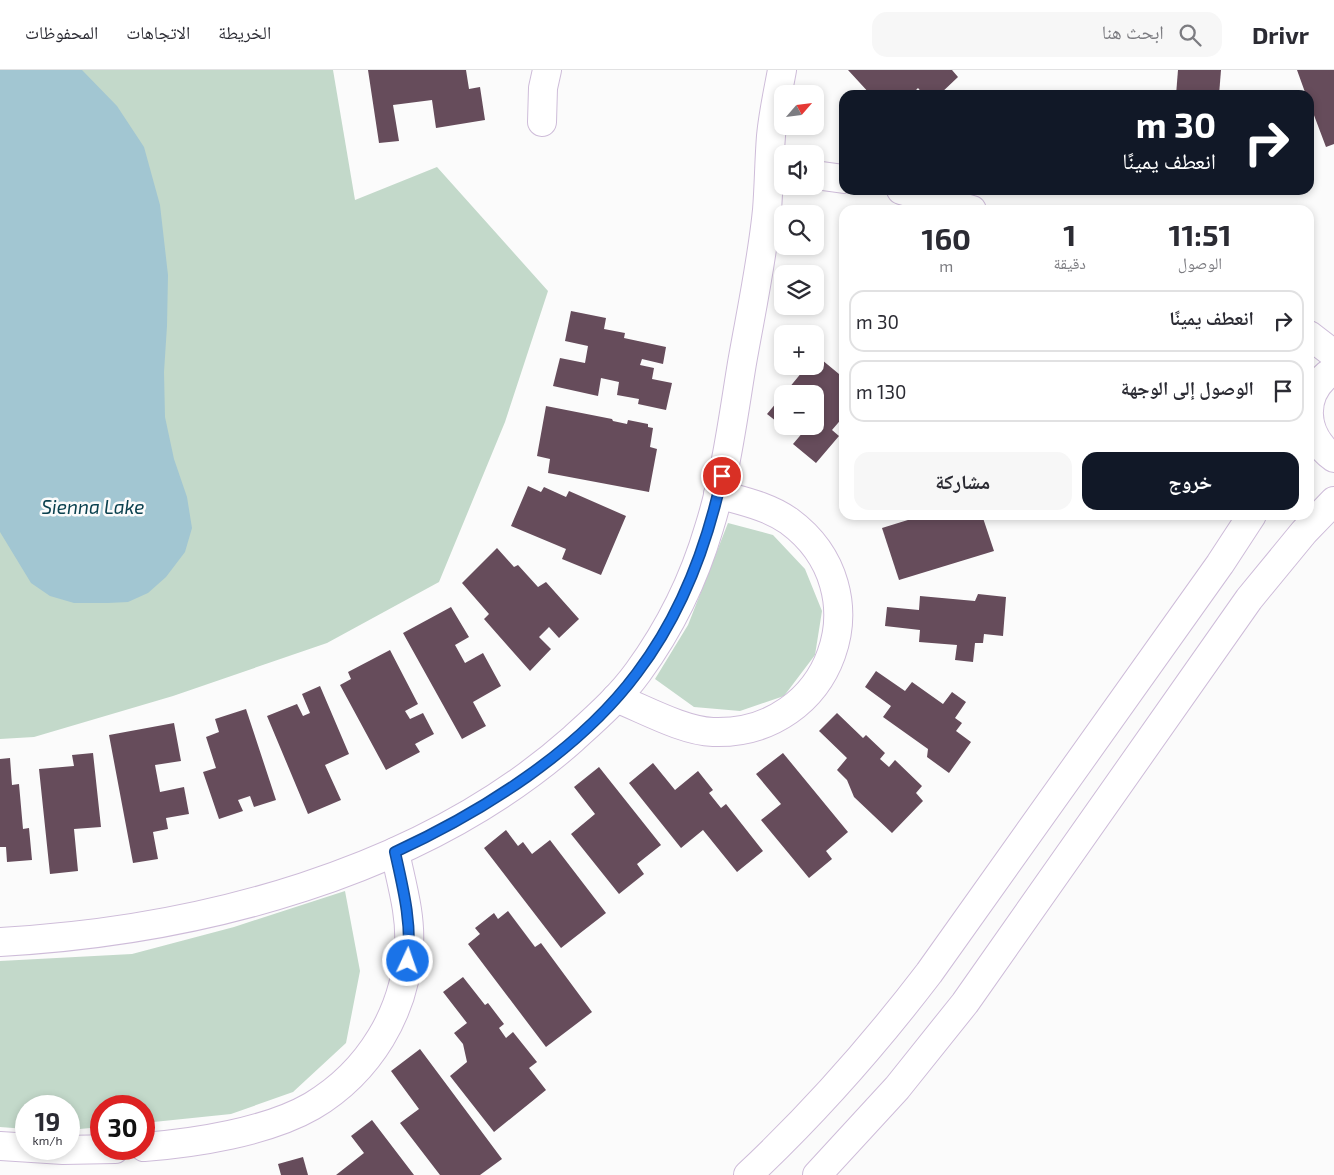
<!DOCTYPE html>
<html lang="ar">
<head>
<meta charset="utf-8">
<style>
	:root { --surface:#fff; --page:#f7f7f7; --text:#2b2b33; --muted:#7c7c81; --line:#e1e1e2; --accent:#111827 }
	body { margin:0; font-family:"Exo 2","Noto Naskh Arabic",sans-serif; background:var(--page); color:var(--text); direction:rtl; height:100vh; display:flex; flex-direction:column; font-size:19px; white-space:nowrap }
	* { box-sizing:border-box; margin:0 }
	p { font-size:16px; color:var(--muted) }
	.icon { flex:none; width:28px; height:28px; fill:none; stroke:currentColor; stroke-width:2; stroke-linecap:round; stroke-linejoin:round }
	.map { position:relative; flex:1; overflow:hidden; direction:ltr }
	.sheet { position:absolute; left:839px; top:135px; width:475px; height:315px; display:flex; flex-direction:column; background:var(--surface); border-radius:15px; box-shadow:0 2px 8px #0003; direction:rtl }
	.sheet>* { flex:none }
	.guide { position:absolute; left:839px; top:20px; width:475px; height:105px; border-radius:15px; box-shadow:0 2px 8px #0003; direction:rtl; background:#111827; color:#fff; overflow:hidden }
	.needle { width:32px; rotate:62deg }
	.buttons { position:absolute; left:774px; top:15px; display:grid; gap:10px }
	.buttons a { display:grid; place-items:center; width:50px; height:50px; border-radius:10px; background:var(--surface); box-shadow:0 2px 8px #0003; font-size:25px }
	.speed { position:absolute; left:15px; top:1025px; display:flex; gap:10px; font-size:25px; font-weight:700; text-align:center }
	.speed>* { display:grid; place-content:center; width:65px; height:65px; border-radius:50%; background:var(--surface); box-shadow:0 2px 8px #0003; line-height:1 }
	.speed small { font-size:12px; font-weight:400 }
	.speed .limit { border:8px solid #d22; background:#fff; color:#111 }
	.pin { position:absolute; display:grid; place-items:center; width:42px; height:42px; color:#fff; margin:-21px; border:2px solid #fff; border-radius:50%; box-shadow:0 1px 5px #0007 }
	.me { position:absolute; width:55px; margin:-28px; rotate:3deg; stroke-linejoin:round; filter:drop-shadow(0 0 4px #0008) }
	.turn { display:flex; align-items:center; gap:18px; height:105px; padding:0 15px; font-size:22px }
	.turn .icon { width:65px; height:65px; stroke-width:2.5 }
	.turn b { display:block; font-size:35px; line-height:42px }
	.eta { display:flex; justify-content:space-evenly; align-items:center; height:85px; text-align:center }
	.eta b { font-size:30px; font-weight:700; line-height:35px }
	.action { display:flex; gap:10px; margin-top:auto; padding:10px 15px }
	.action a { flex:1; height:58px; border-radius:15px; background:var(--accent); color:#fff; font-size:20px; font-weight:700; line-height:58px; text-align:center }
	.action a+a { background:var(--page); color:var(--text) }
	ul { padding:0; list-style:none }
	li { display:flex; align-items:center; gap:15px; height:62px; margin:0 10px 8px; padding:0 5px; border:2px solid var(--line); border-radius:15px }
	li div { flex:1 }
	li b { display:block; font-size:19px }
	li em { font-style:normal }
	header { display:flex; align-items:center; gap:30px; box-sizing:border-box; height:70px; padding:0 25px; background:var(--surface); border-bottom:1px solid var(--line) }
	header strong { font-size:24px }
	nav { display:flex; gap:28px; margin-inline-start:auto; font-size:18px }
	.search { width:350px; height:45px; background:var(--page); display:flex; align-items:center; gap:12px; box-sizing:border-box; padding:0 18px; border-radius:15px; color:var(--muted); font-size:19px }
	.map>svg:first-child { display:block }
	.green { fill:#c3d9ca }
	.water { fill:#a2c6d2 }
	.building { fill:#664c5b }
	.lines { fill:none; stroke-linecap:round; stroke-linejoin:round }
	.street-casing { stroke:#cebcd9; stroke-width:30 }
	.secondary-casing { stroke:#cebcd9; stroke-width:30 }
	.street { stroke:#fff; stroke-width:28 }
	.secondary { stroke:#fff; stroke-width:28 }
	.route-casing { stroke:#114b97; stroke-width:12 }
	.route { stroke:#1a73e8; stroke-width:9 }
	.labels { text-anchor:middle; stroke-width:5; stroke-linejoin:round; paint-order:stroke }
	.water-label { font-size:19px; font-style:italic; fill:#0b414f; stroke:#fbfbfb }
</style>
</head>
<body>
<header>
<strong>Drivr</strong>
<div class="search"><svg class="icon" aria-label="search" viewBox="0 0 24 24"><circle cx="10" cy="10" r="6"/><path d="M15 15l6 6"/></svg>ابحث هنا</div>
<nav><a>الخريطة</a><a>الاتجاهات</a><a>المحفوظات</a></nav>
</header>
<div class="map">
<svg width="1334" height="1105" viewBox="0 0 1334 1105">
	<rect width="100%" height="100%" fill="#fbfbfb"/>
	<!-- green -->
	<g class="green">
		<polygon points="0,0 333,0 355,130 437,97 548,221 505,352 439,512 327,573 173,626 34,667 0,669"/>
		<polygon points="728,453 773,465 805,499 822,541 815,585 784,626 740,641 694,637 655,609 688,555"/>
		<polygon points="345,821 360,901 346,973 293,1022 231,1044 144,1053 144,1036 101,1036 101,1057 69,1060 69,1036 26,1036 26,1059 0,1057 0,891 132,884 234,857"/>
	</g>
	<!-- water -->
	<polygon class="water" points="0,0 82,0 117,36 144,77 160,135 168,205 167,256 164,302 165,347 174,389 187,427 192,458 185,482 166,507 148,523 128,532 108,533 74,533 50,526 31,513 0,462"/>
	<!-- building -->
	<g class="building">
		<polygon points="368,0 466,0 469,19 480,17 485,50 436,58 432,30 393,35 399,71 379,73"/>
		<polygon points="848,0 952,0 958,7 939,25 924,25 918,18 913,23 915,25 871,25"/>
		<polygon points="1178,0 1221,0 1219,25 1176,25"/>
		<polygon points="1297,0 1334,0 1334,74 1326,77 1309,32 1309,25 1306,25"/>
		<polygon points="571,241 606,248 604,259 625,263 624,268 666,277 663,294 642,289 640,295 654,298 652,309 672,313 666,340 638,334 639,329 617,325 619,312 601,308 598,326 553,316 560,288 585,293 588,276 565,271"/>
		<polygon points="816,285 839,304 844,298 844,346 832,360 839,366 816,393 793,374 804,361 798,356 815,356 815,324 784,324 807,296 815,296"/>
		<polygon points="782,326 782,356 789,356 786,359 767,344"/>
		<polygon points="546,336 612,349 613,351 627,354 628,350 648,354 648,357 653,358 650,377 657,379 649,422 548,403 550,389 537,386"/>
		<polygon points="528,416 541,422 544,417 566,427 569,421 626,446 601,505 562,489 566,479 511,456"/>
		<polygon points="924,445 982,445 994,481 899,510 882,458"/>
		<polygon points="497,478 514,497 518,495 538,517 546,512 579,549 559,568 549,557 539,567 551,579 530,601 484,549 489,544 462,513"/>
		<polygon points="978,524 1006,527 1003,566 984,564 983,573 975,573 973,592 955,590 957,575 919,572 920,560 885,556 887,537 919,540 920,526 975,531"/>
		<polygon points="451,537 469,567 455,575 465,593 483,583 501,616 473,632 486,656 462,669 403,563"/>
		<polygon points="390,580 418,634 405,641 410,649 423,643 434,664 415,674 420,682 386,700 340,615 351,609 348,602"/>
		<polygon points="876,601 905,621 912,612 943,634 952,622 966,632 955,648 962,653 956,661 971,672 949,703 927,687 928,679 883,647 891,636 865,617"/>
		<polygon points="320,616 349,684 325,695 341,730 308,744 267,646 297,634 303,646 310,643 302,624"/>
		<polygon points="246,639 276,730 254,737 250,726 238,730 243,741 219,749 203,702 216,698 206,667 219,662 215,649"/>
		<polygon points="837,643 863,668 866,665 885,683 880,689 889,697 895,690 922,716 916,723 923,731 892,763 854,727 847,710 837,700 847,688 819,661"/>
		<polygon points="174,653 181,691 155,695 160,722 184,717 189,744 166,748 168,759 153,762 158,789 133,793 109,665"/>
		<polygon points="93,683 101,757 74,759 78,801 50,804 39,699 74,696 72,685"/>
		<polygon points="783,683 848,762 826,781 832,789 809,808 761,750 781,734 756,704"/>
		<polygon points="10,688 12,715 19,714 23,759 29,758 32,790 7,792 6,777 0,777 0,689"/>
		<polygon points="653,693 675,720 698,701 713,720 709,723 721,738 726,734 763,781 737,802 703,760 681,778 629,713"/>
		<polygon points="599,697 661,775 637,794 644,804 619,824 571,764 595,744 574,717"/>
		<polygon points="506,760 518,776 523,772 532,784 550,770 606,843 561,878 484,778"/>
		<polygon points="508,841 535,877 541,873 592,942 546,977 468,874 480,864 475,858 494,843 498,849"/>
		<polygon points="463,907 485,935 488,933 504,954 499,958 506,968 513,962 537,992 529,998 546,1020 494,1062 450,1006 467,992 463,974 454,963 467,953 443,922"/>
		<polygon points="420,979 502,1089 480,1105 440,1105 400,1053 419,1039 391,1001"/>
		<polygon points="372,1050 414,1105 336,1105 364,1083 351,1066"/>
		<polygon points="303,1087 308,1105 281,1105 278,1094"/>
	</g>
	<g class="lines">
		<!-- street casing -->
		<g class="street-casing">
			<g id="street">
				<polyline points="542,52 543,18 547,0"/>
				<polyline points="815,105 844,109"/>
				<polyline points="901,120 972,140"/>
				<polyline points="1309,265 1334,284"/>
				<path d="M616,628c28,11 67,33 97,34 119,4 171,-141 76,-211 -21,-15 -47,-20 -71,-27"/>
				<path d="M0,872c198,-11 421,-68 573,-203 23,-21 47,-42 65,-67 32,-44 56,-93 71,-144 17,-54 24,-110 33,-165 9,-51 20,-102 25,-153 2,-25 2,-49 4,-74 2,-22 7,-44 11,-66"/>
				<polyline points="0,1076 63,1080 115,1079"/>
				<path d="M144,1077c51,-4 123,-15 168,-41 57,-34 94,-94 97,-161 2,-31 -8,-63 -14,-93"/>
			</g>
		</g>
		<!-- secondary casing -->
		<g class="secondary-casing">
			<g id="secondary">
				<path d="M1334,300c-35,22 -32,65 0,88"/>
				<path d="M748,1105c67,-63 126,-130 181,-202l291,-409 32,-49"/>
				<polyline points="817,1105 897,1018 965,933 1249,529 1304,462 1334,431"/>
			</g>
		</g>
		<!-- street -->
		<use href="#street" class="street"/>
		<!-- secondary -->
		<use href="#secondary" class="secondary"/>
	</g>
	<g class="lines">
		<!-- route casing -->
		<g class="route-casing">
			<path id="route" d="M408,891c4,-38 -5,-73 -13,-109 87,-40 184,-101 242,-179 44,-58 70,-127 85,-197"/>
		</g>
		<!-- route -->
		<use href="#route" class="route"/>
	</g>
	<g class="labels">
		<!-- water labels -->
		<g class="water-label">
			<text x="93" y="444">Sienna Lake</text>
		</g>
	</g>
</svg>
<div class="buttons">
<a><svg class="needle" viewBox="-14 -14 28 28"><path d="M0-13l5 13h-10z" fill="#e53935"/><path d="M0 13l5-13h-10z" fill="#7c7c81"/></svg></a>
<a><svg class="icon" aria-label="sound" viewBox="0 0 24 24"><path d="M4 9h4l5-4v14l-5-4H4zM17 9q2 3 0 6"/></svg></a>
<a><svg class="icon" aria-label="search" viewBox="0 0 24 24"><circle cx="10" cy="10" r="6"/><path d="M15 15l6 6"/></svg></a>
<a><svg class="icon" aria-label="layers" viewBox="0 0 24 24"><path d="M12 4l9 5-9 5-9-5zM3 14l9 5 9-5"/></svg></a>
<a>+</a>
<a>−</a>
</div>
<div class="speed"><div>19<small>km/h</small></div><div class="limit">30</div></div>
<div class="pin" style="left:722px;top:406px;background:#d93025"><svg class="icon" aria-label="arrive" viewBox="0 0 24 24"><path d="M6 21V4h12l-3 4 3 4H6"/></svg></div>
<svg class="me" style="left:408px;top:891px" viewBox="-20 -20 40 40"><circle r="17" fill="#1a73e8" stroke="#fff" stroke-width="3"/><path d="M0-11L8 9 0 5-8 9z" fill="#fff"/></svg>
<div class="guide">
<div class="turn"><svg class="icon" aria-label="right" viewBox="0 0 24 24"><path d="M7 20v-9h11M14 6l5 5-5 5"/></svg><div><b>30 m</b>انعطف يمينًا</div></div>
</div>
<section class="sheet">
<div class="eta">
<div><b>11:51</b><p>الوصول</p></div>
<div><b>1</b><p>دقيقة</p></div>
<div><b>160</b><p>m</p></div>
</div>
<ul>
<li><svg class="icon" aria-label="right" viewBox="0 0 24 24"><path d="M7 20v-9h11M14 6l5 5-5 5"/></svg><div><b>انعطف يمينًا</b></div><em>30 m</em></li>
<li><svg class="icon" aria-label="arrive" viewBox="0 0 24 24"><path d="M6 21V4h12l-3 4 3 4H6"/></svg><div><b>الوصول إلى الوجهة</b></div><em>130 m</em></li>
</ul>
<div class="action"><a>خروج</a><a>مشاركة</a></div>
</section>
</div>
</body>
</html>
